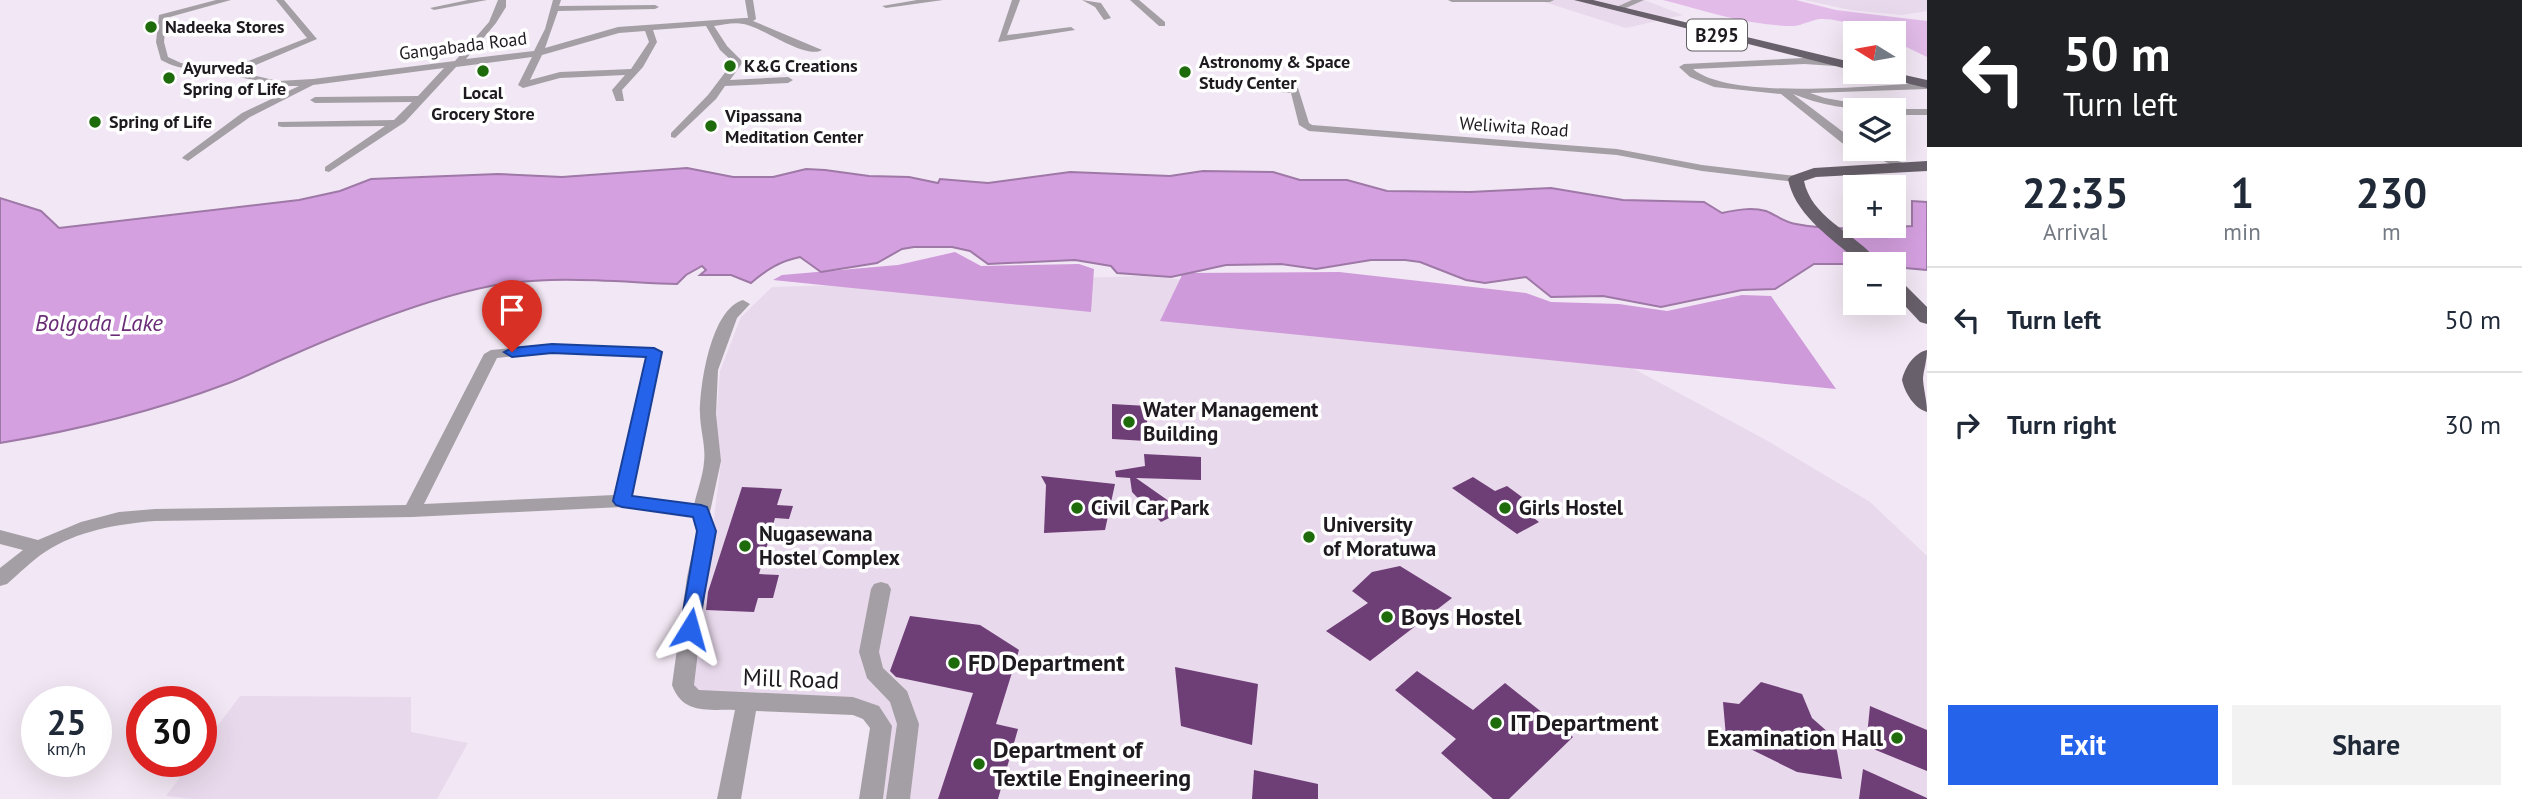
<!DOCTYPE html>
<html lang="en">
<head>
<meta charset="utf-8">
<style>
	:root { --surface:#fff; --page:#f2f2f3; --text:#1f2937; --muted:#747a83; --line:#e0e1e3; --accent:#2563eb }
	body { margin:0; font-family:"PT Sans",sans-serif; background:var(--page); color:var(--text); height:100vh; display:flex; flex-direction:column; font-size:26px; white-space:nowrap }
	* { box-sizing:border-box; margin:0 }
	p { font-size:23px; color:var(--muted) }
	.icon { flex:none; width:38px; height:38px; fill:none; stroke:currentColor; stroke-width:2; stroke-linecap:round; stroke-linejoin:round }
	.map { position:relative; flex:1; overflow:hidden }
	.side { display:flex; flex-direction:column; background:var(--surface); width:595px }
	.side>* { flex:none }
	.banner { background:#202124; color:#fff; overflow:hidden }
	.needle { width:46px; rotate:281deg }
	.tools { position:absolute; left:1843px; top:21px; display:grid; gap:14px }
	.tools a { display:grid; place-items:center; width:63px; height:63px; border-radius:0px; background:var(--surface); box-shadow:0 7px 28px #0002; font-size:35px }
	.speed { position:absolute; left:21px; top:686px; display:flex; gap:14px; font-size:35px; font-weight:700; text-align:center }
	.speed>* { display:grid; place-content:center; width:91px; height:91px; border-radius:50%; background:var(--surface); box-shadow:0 7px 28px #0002; line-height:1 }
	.speed small { font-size:18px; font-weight:400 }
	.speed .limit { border:10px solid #d22; background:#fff; color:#111 }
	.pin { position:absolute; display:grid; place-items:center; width:60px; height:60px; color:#fff; margin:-72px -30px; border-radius:50% 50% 50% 0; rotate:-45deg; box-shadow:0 0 7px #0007 }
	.pin .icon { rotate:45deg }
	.me { position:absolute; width:77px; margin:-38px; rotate:8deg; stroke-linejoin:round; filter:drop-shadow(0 0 5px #0008) }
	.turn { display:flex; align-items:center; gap:24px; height:147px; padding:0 21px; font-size:32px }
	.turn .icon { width:91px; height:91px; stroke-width:2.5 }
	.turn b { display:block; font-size:49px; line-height:60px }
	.eta { display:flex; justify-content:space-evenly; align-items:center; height:119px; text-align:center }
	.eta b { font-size:42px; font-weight:800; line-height:49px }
	.cta { display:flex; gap:14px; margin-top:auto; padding:14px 21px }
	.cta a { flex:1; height:80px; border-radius:0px; background:var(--accent); color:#fff; font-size:28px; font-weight:800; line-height:80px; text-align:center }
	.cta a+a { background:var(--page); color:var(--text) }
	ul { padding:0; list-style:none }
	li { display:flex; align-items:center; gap:21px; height:105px; padding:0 21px; border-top:2px solid var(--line) }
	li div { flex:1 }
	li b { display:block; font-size:26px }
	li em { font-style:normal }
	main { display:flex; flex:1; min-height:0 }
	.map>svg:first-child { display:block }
	.built { fill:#e9d9ec }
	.green { fill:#e2bbe9 }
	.forest { fill:#ce9ad9 }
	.water { fill:#d5a0e0; stroke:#9e78a6; stroke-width:2 }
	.building { fill:#6e3e77 }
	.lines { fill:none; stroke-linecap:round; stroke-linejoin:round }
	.street { fill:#a49fa5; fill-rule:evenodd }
	.primary { fill:#68606a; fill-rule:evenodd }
	.route { fill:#2563eb; stroke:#184099; stroke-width:2 }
	.poi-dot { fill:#1e6b0b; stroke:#fff; stroke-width:2.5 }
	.labels { text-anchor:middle; stroke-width:7; stroke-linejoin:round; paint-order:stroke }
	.far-poi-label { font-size:18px; font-weight:bold; fill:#1e1a1f; stroke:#fff; text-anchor:start }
	.far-street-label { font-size:18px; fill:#1e1a1f; stroke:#fff }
	.shield { fill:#fff; stroke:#625f62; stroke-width:2 }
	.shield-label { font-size:19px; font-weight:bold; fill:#1e1a1f }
	.poi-label { font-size:21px; font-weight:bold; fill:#1e1a1f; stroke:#fff; text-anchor:start }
	.water-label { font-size:23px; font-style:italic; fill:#6a2b76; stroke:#fff }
	.near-poi-label { font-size:24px; font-weight:bold; fill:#1e1a1f; stroke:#fff; text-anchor:start }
	.near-street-label { font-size:24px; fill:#1e1a1f; stroke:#fff }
</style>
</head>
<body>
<main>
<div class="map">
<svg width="1927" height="799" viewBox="0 0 1927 799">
	<rect width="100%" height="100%" fill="#f2e7f4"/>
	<!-- built -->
	<g class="built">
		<polygon points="1538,0 1644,0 1683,15 1626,28"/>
		<polygon points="1804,0 1927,0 1927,11 1902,15 1850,10"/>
		<polygon points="1143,276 1532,314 1766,440 1870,502 1927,556 1927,799 871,799 873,726 837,699 695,699 685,689 714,518 721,462 715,432 720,371 741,317 772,287"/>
		<polygon points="240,696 411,697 411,732 468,743 437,799 193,799 166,796 192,761 201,761 201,748"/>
	</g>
	<!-- green -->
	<path class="green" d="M1663,0h133l40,10 91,11v36l-33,-16v-8c-25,0 -49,-15 -74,-14 -9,1 -17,6 -26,7 -45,0 -88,-15 -131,-26z"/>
	<!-- forest -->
	<g class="forest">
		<polygon points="955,252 981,266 1079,264 1094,269 1091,312 773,280 782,275 898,265"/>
		<polygon points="1339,272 1526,293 1551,302 1619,304 1667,311 1742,295 1771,296 1836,389 1160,321 1183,273"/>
	</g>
	<!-- water -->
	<path class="water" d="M687,168l46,9h40l33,-8 19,1 44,6 40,1 29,6 2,-4 48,4 82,-11 100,4 33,-5 70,1 27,8h47l40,11 83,1 81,-4 72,12 81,2 18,11c14,-3 29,-6 44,-2 10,4 18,11 30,13 37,7 78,4 116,2v-25l15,1v68l-33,-3v-3h-80l-39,25 -33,1 -81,17 -58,-11 -52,1 -25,-20 -41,6 -19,-3 -46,-18 -15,-2h-34l-55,9 -35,-5 -55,1 -55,12 -54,-4 -6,-7 -36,-6 -87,4 -18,-13 -18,-4h-38l-12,2 -25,14 -56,9 -21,-15c-20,4 -34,13 -49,26l-20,-8h-31l6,-5 -4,-4 -16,9 -9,9c-60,-2 -122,-9 -181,1 -65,12 -145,44 -206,71 -22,9 -42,20 -64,28 -74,28 -148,46 -226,59v-245l41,13 18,17 240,-28 41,-9 31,-12 127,-5 64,3z"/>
	<!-- building -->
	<g class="building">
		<polygon points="1112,404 1148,406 1146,441 1112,439"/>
		<polygon points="1144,454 1201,457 1201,480 1136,478 1183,511 1161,522 1132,492 1130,478 1116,477 1115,471 1145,466"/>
		<polygon points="1041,476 1115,484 1105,530 1044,533 1046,485"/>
		<polygon points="1473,477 1495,491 1507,486 1533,505 1526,512 1539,522 1517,534 1452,488"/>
		<polygon points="742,487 782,489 777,505 793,506 789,519 775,518 759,574 779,575 773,598 758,598 754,612 706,610 708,592"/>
		<polygon points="1400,566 1452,598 1370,661 1326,631 1368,603 1352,591 1372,572"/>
		<polygon points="910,616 980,625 1019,650 996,724 1018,729 998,799 938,799 973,693 896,677 890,671"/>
		<polygon points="1175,667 1258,684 1252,745 1181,726"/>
		<polygon points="1417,671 1473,710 1505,683 1573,737 1509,799 1493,799 1441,753 1456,739 1395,690"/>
		<polygon points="1761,682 1802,694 1812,718 1829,733 1837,751 1842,779 1797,772 1726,737 1723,702 1739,704"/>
		<polygon points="1870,706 1927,730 1927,771 1866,746"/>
		<polygon points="1863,769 1927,798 1927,799 1859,799"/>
		<polygon points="1254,770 1318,784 1318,799 1252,799"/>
	</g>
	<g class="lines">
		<!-- street -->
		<g class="street">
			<path d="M216,0h15l-65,18 -2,24 4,15 13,6 47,6 79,-31 -31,-38h8l33,39 -78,33 39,9 35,-2 142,-18 34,-39 9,-22h8v7l-10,16 -30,36 68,-8 11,-22 8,-29h8l-2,6 96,-1 4,2 -4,2 -97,2 -13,37 73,-21 126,-9h4l-3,-18h8l3,19 -3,2 69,29c-17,10 -61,-24 -79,-26 -9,-2 -20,1 -29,2l13,20 16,16 -13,18 58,-3 5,3 -5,3 -63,3 -9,13 -41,39 -4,-1v-4l37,-38 25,-33 -13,-12 -14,-24 -53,4 4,12 -14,25 -21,23 2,11h-8l-4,-11 13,-15 -65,3 -37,10 -5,-3 14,-28 -76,10 -51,55 -76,50 -4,-1v-4l60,-41 -103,1 -4,-1v-4l116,-2 18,-18 -97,1 -5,-3 5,-3 103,-1 26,-28 -131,17 -63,32 -62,44 -6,-3 2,-2 58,-43 57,-27c-25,1 -46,-7 -70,-11 -24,-5 -46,-3 -68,-15l-5,-18 3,-27zM645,31l4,11 -18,27 -71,3 -30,8 12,-25 77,-22z"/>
			<polygon points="468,0 487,0 434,10 430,8"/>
			<polygon points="917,0 943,0 886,8 882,6"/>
			<polygon points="1012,0 1020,0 1007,35 1071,27 1075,30 998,42"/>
			<polygon points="1082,0 1101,3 1111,18 1104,20 1095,7"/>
			<polygon points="1130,0 1139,0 1165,22 1165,26 1159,26"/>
			<polygon points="1448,0 1554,0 1550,2 1452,2"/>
			<polygon points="1632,0 1644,0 1619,11 1612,9"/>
			<path d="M1804,58l31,2 5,3 -5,3 -31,-2 -111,5c38,32 182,16 234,14v6l-117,4 15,5 51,9 5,3c-30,0 -61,-5 -88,-16l62,47v7l-13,-5 -61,-49 -67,-7 -24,-10 -11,-10 5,-3z"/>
			<polygon points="1257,84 1298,88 1309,123 1312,125 1617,149 1702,165 1796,176 1802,179 1796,182 1702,171 1617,155 1309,131 1299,125 1291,93 1254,89 1254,85"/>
			<polygon points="1894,109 1927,109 1927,115 1894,115 1894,110 1890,110"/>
			<polygon points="1857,149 1872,149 1909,166 1899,168"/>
			<path d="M743,300l7,4 -13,14 -19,52 -2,44 5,47 -11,51 5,19 -8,46 -13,108 5,5 154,7 26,9 13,20 -9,73h-24l11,-71 -7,-9 -10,-4 -97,-4 -15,88h-24l18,-89c-27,-1 -52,5 -63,-25l15,-108 10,-46 -4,-14 -71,-10 -210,10 -257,4c-38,3 -78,10 -110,31 -14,9 -26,22 -38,32l-7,2v-18l23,-18 -23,-6v-14l38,10 43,-18 38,-10 36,-3 251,-4 78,-151 7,-4 61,-6 107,6 2,3 -29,143 62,9c3,-14 9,-29 10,-43 2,-16 -4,-33 -4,-49 0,-29 11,-104 43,-113zM552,352l94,5 -32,138 -190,9 73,-146z"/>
			<polygon points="881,582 888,584 891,589 879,652 883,668 907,691 919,724 910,799 886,799 897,724 890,702 867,678 859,652 871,589 874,584"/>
		</g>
		<!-- primary -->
		<g class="primary">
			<polygon points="1574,0 1593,0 1855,63 1855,71"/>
			<polygon points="1869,72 1891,72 1927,80 1927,88 1871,75"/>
			<path d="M1927,161v10l-111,6 -12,4c8,39 55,53 76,83h-19c-27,-24 -66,-48 -73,-85l3,-3 23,-8z"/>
			<polygon points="1894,279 1900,280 1927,307 1927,324 1920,322 1894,294"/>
			<path d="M1927,350c0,11 -3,18 -4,28 0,9 4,23 4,34 -13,-4 -22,-19 -25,-32 3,-13 12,-27 25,-30z"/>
		</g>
	</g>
	<!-- route -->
	<polygon class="route" points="552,344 654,348 662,352 632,496 701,505 707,507 716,531 697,634 690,637 683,634 680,629 697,531 693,517 622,507 616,505 613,501 646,357 552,353 512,357 504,352 512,348"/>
	<!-- markers -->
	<g class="poi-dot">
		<circle cx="151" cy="27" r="7"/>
		<circle cx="730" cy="66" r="7"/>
		<circle cx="483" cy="71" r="7"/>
		<circle cx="1185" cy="72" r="7"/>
		<circle cx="169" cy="78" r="7"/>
		<circle cx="95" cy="122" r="7"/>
		<circle cx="711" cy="126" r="7"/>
		<circle cx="1129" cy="422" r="7"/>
		<circle cx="1077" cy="508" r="7"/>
		<circle cx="1505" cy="508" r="7"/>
		<circle cx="1309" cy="537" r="7"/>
		<circle cx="745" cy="546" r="7"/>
		<circle cx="1387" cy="617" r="7"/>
		<circle cx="954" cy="663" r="7"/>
		<circle cx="1496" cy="723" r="7"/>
		<circle cx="1897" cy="738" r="7"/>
		<circle cx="979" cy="764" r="7"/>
	</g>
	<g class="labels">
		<!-- far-poi labels -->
		<g class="far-poi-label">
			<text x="165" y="33">Nadeeka Stores</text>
			<text x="1199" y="68">Astronomy &amp; Space<tspan x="1199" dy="21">Study Center</tspan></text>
			<text x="744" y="72">K&amp;G Creations</text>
			<text x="183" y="74">Ayurveda<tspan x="183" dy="21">Spring of Life</tspan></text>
			<text x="483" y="99" text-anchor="middle">Local<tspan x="483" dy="21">Grocery Store</tspan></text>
			<text x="725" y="122">Vipassana<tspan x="725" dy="21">Meditation Center</tspan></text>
			<text x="109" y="128">Spring of Life</text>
		</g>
		<!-- far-street labels -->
		<g class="far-street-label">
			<text transform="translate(463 46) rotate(-7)" y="6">Gangabada Road</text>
			<text transform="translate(1514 127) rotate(4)" y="6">Weliwita Road</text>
		</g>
		<!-- shield labels -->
		<rect class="shield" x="1687" y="19.5" width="60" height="31" rx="5"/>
		<g class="shield-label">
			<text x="1717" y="42">B295</text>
		</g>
		<!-- poi labels -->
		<g class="poi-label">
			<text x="1143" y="417">Water Management<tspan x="1143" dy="24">Building</tspan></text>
			<text x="1091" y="515">Civil Car Park</text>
			<text x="1519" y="515">Girls Hostel</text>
			<text x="1323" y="532">University<tspan x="1323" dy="24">of Moratuwa</tspan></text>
			<text x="759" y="541">Nugasewana<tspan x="759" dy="24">Hostel Complex</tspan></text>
		</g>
		<!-- water labels -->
		<g class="water-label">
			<text x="99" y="331">Bolgoda_Lake</text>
		</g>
		<!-- near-poi labels -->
		<g class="near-poi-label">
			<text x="1401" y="625">Boys Hostel</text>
			<text x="968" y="671">FD Department</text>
			<text x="1510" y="731">IT Department</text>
			<text x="1883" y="746" text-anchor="end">Examination Hall</text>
			<text x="993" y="758">Department of<tspan x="993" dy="28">Textile Engineering</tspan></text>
		</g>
		<!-- near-street labels -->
		<g class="near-street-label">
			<text transform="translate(791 679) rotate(2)" y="8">Mill Road</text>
		</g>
	</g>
</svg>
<div class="tools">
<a><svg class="needle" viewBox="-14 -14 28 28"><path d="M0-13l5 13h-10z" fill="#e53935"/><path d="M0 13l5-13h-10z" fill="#747a83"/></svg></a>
<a><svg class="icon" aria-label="layers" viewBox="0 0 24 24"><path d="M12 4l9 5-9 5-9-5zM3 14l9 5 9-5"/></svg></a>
<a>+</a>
<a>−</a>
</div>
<div class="speed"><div>25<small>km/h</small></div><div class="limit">30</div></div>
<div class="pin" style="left:512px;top:352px;background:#d93025"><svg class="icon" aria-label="arrive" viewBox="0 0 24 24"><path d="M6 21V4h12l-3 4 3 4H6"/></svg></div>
<svg class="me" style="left:690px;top:629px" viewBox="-20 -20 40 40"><path d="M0-17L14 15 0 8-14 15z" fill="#2563eb" stroke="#fff" stroke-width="4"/></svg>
</div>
<section class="side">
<div class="banner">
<div class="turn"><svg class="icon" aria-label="left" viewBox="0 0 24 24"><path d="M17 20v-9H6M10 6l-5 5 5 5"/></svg><div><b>50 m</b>Turn left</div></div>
</div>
<div class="eta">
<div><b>22:35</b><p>Arrival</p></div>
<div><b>1</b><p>min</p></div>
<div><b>230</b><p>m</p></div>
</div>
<ul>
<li><svg class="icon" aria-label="left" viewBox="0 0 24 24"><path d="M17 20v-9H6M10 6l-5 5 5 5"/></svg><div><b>Turn left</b></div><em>50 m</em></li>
<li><svg class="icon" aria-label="right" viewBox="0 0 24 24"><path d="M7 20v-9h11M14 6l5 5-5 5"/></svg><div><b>Turn right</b></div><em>30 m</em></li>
</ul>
<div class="cta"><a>Exit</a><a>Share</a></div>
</section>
</main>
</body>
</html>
